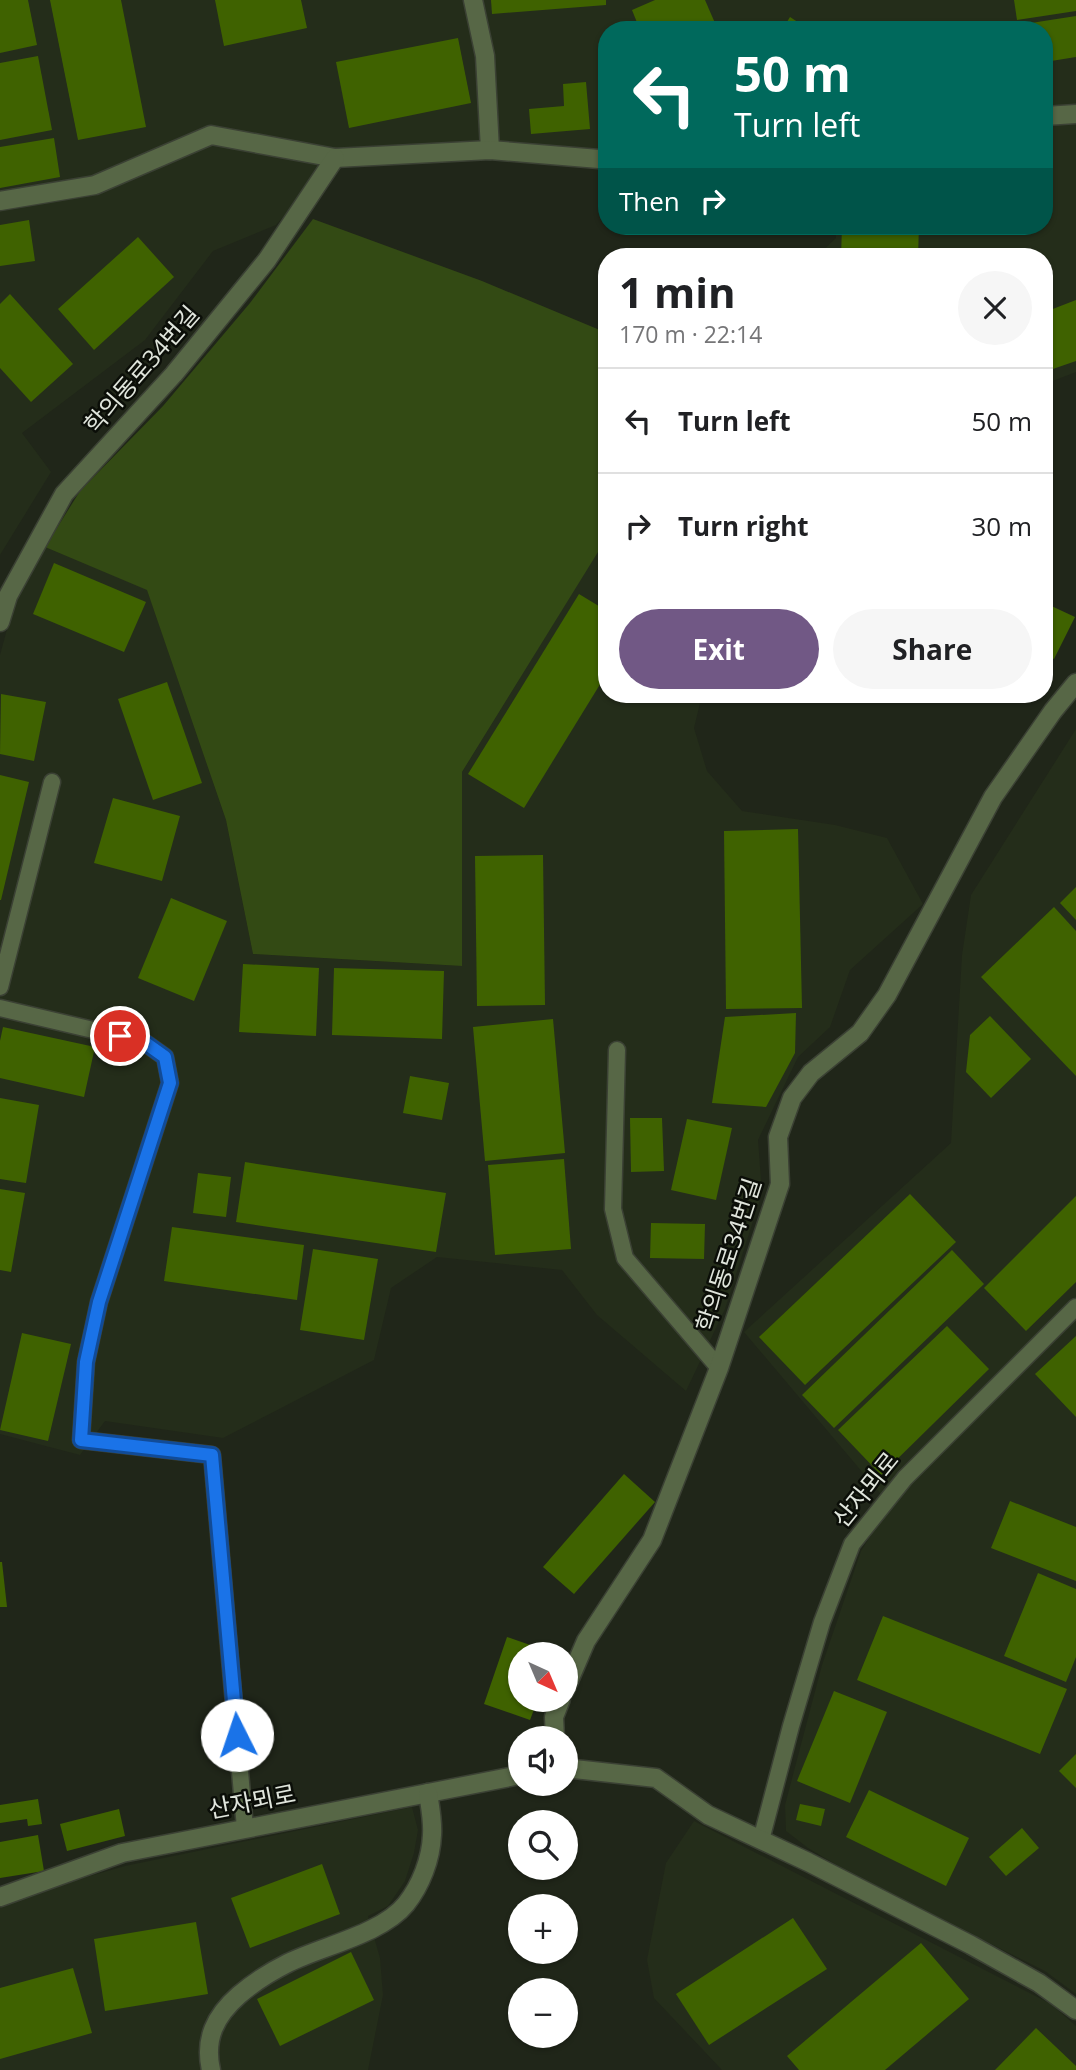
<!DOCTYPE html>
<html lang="en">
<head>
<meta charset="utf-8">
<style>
	:root { --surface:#fff; --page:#f6f6f6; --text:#202124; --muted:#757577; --line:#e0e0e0; --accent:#715885 }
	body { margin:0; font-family:"Open Sans","Noto Sans KR",sans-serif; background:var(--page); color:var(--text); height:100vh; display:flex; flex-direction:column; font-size:26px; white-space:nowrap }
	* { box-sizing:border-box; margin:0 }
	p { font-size:23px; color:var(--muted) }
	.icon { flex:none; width:38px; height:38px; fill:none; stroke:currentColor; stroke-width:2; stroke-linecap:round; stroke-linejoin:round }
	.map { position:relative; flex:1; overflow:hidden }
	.drawer { position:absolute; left:598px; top:248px; width:455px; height:455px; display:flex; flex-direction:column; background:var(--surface); border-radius:28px; box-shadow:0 2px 5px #0004 }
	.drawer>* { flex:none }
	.banner { position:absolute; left:598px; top:21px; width:455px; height:214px; border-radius:28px; box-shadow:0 2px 5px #0004; background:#00695c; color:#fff; overflow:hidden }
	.needle { width:46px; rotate:136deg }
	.fabs { position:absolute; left:508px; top:1642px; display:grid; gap:14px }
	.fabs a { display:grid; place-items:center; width:70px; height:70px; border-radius:50%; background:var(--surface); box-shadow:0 2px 5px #0004; font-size:35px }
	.pin { position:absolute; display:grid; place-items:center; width:60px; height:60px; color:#fff; margin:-30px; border:4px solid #fff; border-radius:50%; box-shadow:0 2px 7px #0007 }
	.me { position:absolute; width:77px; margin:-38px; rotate:356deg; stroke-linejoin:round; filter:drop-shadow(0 0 5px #0008) }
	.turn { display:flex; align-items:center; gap:24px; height:147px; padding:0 21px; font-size:32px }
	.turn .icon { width:91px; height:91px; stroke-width:2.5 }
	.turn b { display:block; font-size:49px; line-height:60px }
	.then { display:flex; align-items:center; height:66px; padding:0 21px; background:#0003; gap:14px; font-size:26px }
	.round { display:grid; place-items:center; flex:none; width:74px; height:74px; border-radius:37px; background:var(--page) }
	.headline { display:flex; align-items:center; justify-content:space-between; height:119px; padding:0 21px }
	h1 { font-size:42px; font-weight:700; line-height:52px }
	.cta { display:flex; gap:14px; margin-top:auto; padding:14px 21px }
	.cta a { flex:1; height:80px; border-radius:42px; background:var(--accent); color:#fff; font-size:28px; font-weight:700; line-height:80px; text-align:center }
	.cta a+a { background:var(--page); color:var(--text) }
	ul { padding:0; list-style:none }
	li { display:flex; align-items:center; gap:21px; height:105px; padding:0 21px; border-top:2px solid var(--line) }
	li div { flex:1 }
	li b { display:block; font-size:26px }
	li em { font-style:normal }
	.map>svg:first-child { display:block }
	.built { fill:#242d1a }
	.green { fill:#334a14 }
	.building { fill:#3f6200 }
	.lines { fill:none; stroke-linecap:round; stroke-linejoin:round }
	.lane-casing { stroke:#3b4134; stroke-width:19 }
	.street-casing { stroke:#3b4134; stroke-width:21 }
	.lane { stroke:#576746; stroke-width:16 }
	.street { stroke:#576746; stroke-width:18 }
	.route-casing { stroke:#114b97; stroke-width:18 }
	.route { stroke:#1a73e8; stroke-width:12 }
	.labels { text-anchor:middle; stroke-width:5; stroke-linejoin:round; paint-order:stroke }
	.street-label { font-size:24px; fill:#e0e5dc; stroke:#0b0e08 }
</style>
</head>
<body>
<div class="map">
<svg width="1076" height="2070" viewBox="0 0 1076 2070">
	<rect width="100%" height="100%" fill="#202619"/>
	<!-- built -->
	<g class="built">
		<polygon points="0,0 1076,0 1076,372 1045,384 1045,257 816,257 836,238 835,226 1045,226 1045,30 607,30 607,157 335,158 276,225 213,251 145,340 22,433 51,472 0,555"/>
		<polygon points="45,547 147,589 226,820 253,954 462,966 462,772 598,551 607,549 607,695 702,695 694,728 707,771 742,811 835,825 887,838 923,904 850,970 830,1027 798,1057 758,1140 762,1193 725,1309 686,1391 597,1315 562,1270 437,1257 391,1288 374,1360 223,1438 105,1421 80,1455 0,1434 0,655 15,600"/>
		<polygon points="1076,729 1076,1994 1045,1971 860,1879 808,1848 786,1831 785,1805 822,1665 861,1551 890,1505 744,1332 951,1143 962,955 971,895"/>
		<polygon points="412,1807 418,1830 414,1853 405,1881 388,1906 368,1916 380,1958 383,1995 368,2070 0,2070 0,1907 76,1880 125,1866"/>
		<polygon points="694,1821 1051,2004 1076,2026 1076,2070 722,2070 654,1998 647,1960 666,1863"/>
	</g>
	<!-- green -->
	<polygon class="green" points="313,219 482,281 607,333 607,549 598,552 462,772 462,966 253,954 226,820 147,590 45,547 80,491 163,406 250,303"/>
	<!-- building -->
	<g class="building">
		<polygon points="0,0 28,0 37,45 0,53"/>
		<polygon points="50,0 121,0 146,127 78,140"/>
		<polygon points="215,0 301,0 307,28 224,46"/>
		<polygon points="491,0 606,0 606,5 492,14"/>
		<polygon points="655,0 705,0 718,30 640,30 632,10"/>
		<polygon points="1014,0 1076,0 1076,11 1017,20"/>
		<polygon points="1076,16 1076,57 1045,62 1045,30 1032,30 1031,23"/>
		<polygon points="790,17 810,30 782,30"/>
		<polygon points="458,38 471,103 349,128 336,62"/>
		<polygon points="38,56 52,130 0,140 0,63"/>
		<polygon points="586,82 590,129 531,134 529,109 564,106 563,84"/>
		<polygon points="54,138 60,177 0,188 0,147"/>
		<polygon points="29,220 35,261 0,266 0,225"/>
		<polygon points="842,226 919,226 918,257 841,257"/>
		<polygon points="138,237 174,277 94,350 58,309"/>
		<polygon points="10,294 73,364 31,402 0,368 0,304"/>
		<polygon points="1076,300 1076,361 1047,371 1045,364 1045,312"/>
		<polygon points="54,563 146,602 124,652 33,614"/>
		<polygon points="579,594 607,611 607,673 524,808 468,774"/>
		<polygon points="1045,603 1075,617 1054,659 1045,654 1045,634 1048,626 1045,625"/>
		<polygon points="167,682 202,783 153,800 118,699"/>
		<polygon points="1,694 46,702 34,761 0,754"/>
		<polygon points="0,775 29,782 1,900 0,900"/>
		<polygon points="113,798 180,816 162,881 94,863"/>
		<polygon points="798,829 802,1008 726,1009 724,831"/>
		<polygon points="543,855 545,1005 477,1006 475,856"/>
		<polygon points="1076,887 1076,920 1060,903"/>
		<polygon points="171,898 227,921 194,1001 138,978"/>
		<polygon points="1054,907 1076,931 1076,1076 981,977"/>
		<polygon points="243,964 319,968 316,1036 239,1032"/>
		<polygon points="334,968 444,971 442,1039 332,1035"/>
		<polygon points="796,1013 795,1053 766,1107 712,1103 725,1017"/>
		<polygon points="990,1016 1031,1059 991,1098 966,1072 970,1035"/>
		<polygon points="553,1019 565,1153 485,1161 473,1027"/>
		<polygon points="3,1027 95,1047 84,1097 0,1078 0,1041"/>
		<polygon points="410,1076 449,1083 442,1120 403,1113"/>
		<polygon points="0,1098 39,1105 26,1183 0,1179"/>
		<polygon points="630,1118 662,1118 664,1171 631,1172"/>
		<polygon points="687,1119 732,1128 716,1200 671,1190"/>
		<polygon points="564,1159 571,1249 495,1255 488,1165"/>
		<polygon points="245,1162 446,1193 436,1252 236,1222"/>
		<polygon points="198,1173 231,1177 226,1217 193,1213"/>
		<polygon points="0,1189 25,1193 11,1272 0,1270"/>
		<polygon points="910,1194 956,1242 805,1385 759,1337"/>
		<polygon points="1076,1196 1076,1282 1026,1331 984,1288"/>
		<polygon points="651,1223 705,1224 704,1259 650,1258"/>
		<polygon points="172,1227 304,1245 297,1300 164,1281"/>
		<polygon points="313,1249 378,1259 364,1340 300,1330"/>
		<polygon points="952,1250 984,1284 834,1428 802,1395"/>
		<polygon points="947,1326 989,1369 881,1475 838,1430"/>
		<polygon points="22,1333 71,1344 48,1441 0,1430"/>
		<polygon points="1076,1336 1076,1417 1035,1374"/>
		<polygon points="624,1474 655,1502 574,1594 543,1567"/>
		<polygon points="1010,1501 1076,1527 1076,1581 991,1548"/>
		<polygon points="0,1562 2,1562 7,1607 0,1607"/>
		<polygon points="1038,1573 1076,1589 1076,1657 1066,1682 1004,1656"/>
		<polygon points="883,1616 1067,1689 1040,1754 857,1680"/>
		<polygon points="507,1637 553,1653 520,1654 520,1699 538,1699 530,1720 484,1704"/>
		<polygon points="834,1691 887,1712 850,1803 797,1781"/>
		<polygon points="1076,1754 1076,1788 1059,1771"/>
		<polygon points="869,1790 969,1838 946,1886 846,1837"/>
		<polygon points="38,1799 42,1824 28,1826 27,1819 0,1823 0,1805"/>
		<polygon points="800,1804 825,1809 821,1826 796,1820"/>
		<polygon points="119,1809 125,1836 67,1851 60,1824"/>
		<polygon points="1022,1828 1039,1848 1006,1876 989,1857"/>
		<polygon points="38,1835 44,1871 0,1878 0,1842"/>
		<polygon points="322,1864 340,1914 250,1948 231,1898"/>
		<polygon points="793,1918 827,1969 709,2045 676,1994"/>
		<polygon points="196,1922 208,1994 105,2011 94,1939"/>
		<polygon points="921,1943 969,1999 885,2070 799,2070 787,2056"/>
		<polygon points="351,1952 374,2000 280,2046 257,1999"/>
		<polygon points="73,1968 92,2033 0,2059 0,1988"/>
		<polygon points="1036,2028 1076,2066 1076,2070 995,2070"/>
	</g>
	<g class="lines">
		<!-- lane casing -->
		<g class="lane-casing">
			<g id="lane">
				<polyline points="0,987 52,782"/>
				<polyline points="0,1008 144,1042 165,1057 170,1083 99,1302 86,1362 81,1440 212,1455 245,1828"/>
				<polyline points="617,1050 613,1209 625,1258 719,1368"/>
				<polyline points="761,1840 791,1726 822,1622 852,1544 905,1478 1076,1307"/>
			</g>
		</g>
		<!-- street casing -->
		<g class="street-casing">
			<g id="street">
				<polyline points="473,0 485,56 490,150"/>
				<polyline points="1045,116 1076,114"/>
				<polyline points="0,201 95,185 211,135 335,158 490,150 599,159 607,157"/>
				<polyline points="0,622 8,596 64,494 174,374 267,260 335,158"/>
				<polyline points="565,1690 586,1641 652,1540 719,1368 780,1184 778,1137 792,1098 811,1073 860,1033 887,995 993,797 1053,711 1076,683"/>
				<polyline points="555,1738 554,1717 561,1699"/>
				<polyline points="565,1768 656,1778 708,1815 808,1862 971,1945 1039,1983 1076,2010"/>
				<polyline points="0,1897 122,1853 520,1775"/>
				<path d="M211,2070c-7,-31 4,-54 28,-75 15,-13 31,-23 49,-32 34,-17 94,-29 118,-59 15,-19 25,-45 26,-69 1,-14 -2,-29 -4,-42"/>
			</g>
		</g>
		<!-- lane -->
		<use href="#lane" class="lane"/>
		<!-- street -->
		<use href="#street" class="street"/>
	</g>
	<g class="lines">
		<!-- route casing -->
		<g class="route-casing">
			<polyline id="route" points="120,1036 144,1042 165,1057 170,1083 99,1302 86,1362 81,1440 212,1455 237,1735"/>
		</g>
		<!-- route -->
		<use href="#route" class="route"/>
	</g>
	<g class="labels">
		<!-- street labels -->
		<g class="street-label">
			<text transform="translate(142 370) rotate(-49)" y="8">학의동로34번길</text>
			<text transform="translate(729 1255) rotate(-72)" y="8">학의동로34번길</text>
			<text transform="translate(866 1490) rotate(-51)" y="8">산자뫼로</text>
			<text transform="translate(252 1802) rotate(-11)" y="8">산자뫼로</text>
		</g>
	</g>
</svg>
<div class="fabs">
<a><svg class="needle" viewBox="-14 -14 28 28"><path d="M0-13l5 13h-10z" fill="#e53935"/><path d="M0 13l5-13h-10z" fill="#757577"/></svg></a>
<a><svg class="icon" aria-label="sound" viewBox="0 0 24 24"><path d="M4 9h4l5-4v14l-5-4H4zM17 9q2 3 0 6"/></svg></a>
<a><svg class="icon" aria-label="search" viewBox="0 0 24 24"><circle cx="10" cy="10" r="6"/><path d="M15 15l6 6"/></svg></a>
<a>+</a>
<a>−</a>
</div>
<div class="pin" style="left:120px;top:1036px;background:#d93025"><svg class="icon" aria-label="arrive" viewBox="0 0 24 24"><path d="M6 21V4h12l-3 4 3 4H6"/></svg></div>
<svg class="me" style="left:237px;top:1735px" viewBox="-20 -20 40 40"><circle r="19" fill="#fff"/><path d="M0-13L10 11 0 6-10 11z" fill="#1a73e8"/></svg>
<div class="banner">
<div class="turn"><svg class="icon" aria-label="left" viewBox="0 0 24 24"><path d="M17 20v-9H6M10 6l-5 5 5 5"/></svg><div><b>50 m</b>Turn left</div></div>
<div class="then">Then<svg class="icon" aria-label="right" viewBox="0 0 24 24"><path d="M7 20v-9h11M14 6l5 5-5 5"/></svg></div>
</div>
<section class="drawer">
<div class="headline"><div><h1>1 min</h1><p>170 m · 22:14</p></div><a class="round"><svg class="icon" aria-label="close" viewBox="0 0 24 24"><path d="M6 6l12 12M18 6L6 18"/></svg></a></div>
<ul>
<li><svg class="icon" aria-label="left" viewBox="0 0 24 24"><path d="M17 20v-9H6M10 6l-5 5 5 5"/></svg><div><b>Turn left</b></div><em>50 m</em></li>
<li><svg class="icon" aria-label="right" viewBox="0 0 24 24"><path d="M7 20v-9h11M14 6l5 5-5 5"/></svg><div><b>Turn right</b></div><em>30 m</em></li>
</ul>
<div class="cta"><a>Exit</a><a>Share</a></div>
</section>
</div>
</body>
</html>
